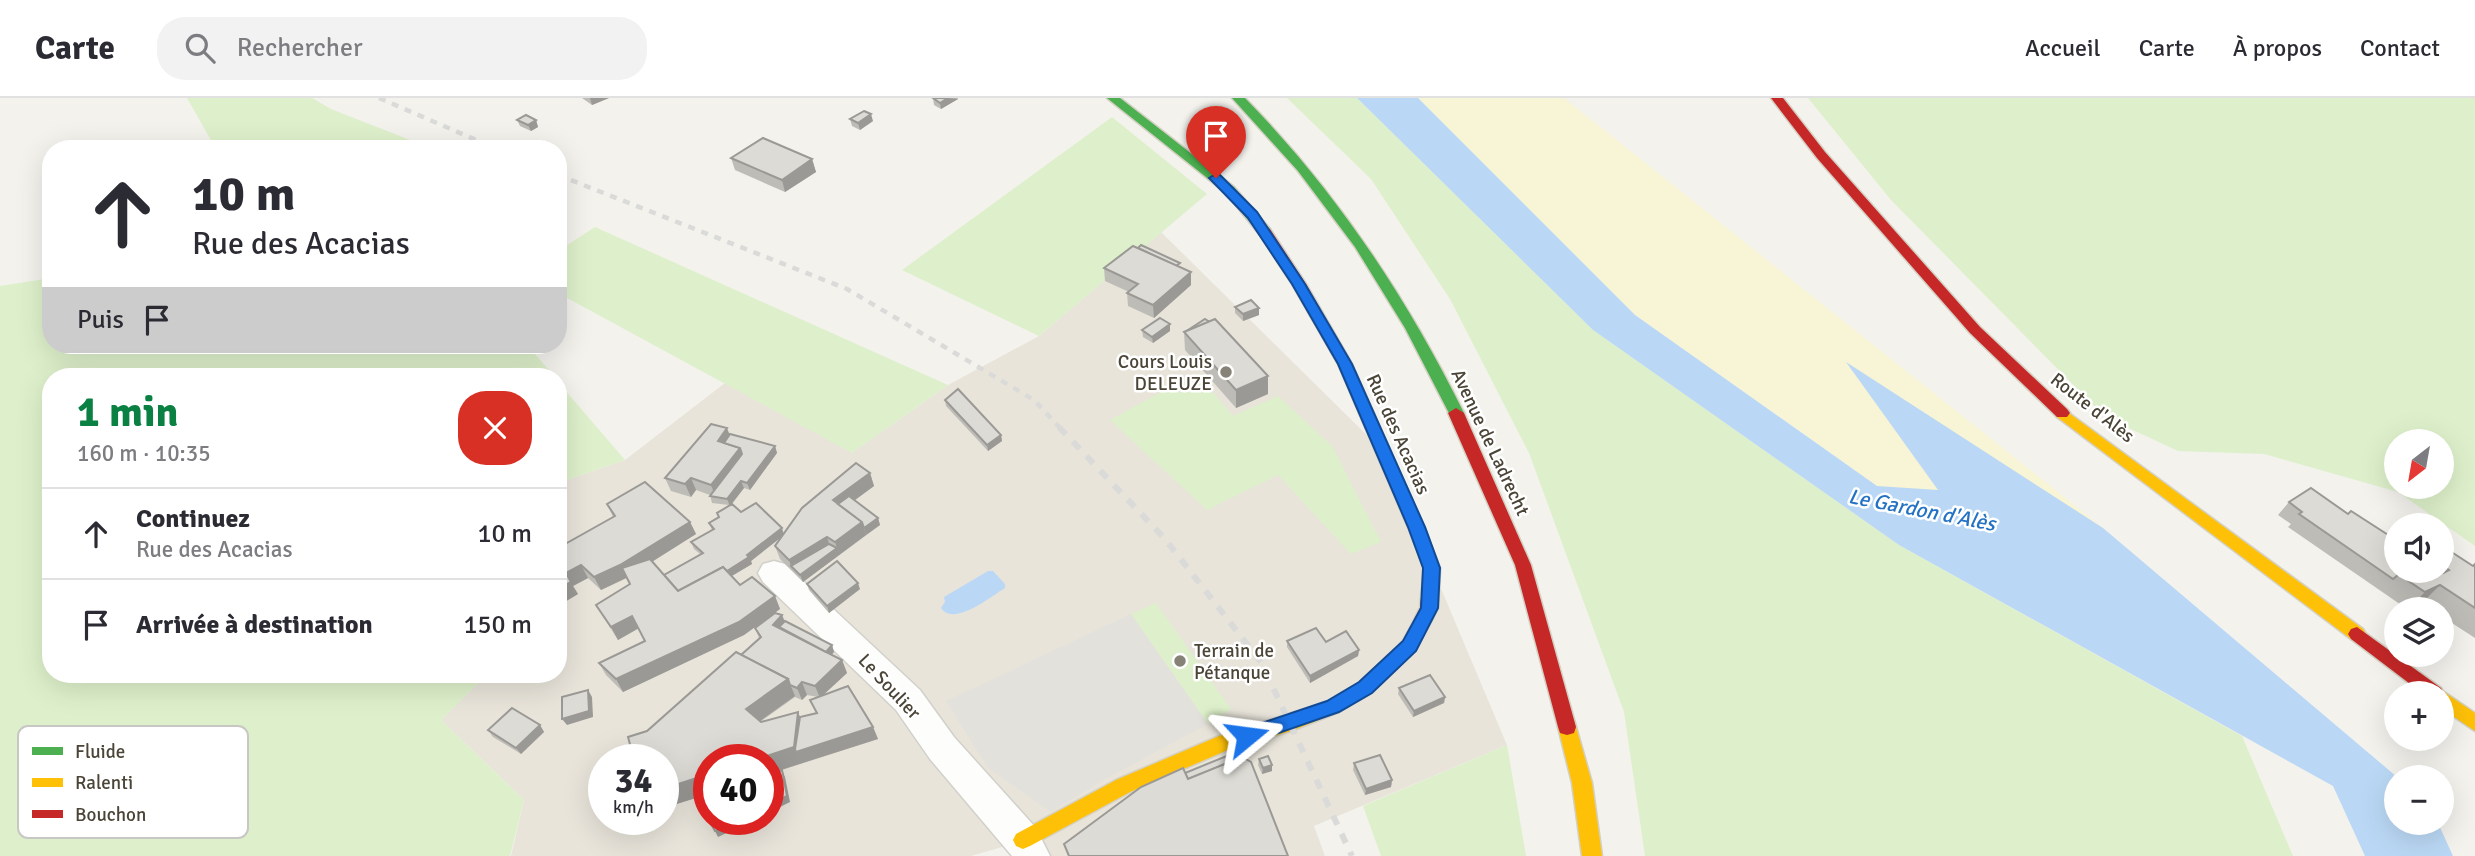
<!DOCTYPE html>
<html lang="fr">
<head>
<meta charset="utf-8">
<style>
	:root { --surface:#fff; --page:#f2f2f3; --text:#2b2b33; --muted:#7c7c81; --line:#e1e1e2; --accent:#0b8043 }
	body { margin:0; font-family:Signika,sans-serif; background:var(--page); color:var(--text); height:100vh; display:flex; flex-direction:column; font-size:26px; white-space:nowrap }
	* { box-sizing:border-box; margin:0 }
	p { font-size:23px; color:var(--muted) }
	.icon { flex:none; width:38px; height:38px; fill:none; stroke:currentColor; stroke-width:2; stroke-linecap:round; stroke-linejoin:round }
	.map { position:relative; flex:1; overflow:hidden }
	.side { position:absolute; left:42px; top:270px; width:525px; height:315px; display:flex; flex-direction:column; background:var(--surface); border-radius:28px; box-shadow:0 7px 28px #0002 }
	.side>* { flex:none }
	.top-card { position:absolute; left:42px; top:42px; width:525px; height:214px; border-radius:28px; box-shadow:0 7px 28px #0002; background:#fff; color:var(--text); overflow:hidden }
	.needle { width:46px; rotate:211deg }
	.buttons { position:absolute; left:2384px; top:331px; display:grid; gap:14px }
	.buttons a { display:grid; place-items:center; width:70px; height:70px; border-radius:50%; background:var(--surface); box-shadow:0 7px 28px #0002; font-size:35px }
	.speed { position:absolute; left:588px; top:646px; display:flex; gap:14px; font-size:35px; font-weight:700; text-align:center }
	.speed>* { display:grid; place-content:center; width:91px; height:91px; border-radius:50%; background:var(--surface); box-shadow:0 7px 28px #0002; line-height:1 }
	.speed small { font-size:18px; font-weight:400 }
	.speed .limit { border:10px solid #d22; background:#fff; color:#111 }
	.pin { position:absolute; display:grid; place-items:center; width:60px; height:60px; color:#fff; margin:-72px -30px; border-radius:50% 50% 50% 0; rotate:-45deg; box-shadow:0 0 7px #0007 }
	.pin .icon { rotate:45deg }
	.me { position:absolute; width:77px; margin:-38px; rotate:74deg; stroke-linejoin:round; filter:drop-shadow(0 0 5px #0008) }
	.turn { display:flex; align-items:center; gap:24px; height:147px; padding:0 35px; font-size:32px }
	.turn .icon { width:91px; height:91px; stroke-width:2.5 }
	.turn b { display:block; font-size:49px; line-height:60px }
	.then { display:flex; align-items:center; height:66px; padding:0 35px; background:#0003; gap:14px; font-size:26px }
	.round { display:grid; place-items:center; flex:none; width:74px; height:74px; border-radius:28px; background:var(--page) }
	.summary { display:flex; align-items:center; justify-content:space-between; height:119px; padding:0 35px }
	h1 { font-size:42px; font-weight:800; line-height:52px; color:var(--accent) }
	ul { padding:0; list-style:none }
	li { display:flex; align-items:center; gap:21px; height:91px; padding:0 35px; border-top:2px solid var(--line) }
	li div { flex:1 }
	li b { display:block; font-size:26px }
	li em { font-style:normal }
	header { display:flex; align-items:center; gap:42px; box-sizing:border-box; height:98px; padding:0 35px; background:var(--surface); border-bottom:2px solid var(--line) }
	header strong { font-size:33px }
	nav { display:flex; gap:38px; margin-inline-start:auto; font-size:24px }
	.search { width:490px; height:63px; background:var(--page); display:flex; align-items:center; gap:18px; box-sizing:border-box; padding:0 24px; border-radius:28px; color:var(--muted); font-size:26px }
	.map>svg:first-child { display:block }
	.residential { fill:#e8e4da; fill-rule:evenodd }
	.green { fill:#def0cb; fill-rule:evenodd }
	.sand { fill:#f8f4d6 }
	.parking { fill:#e3e1dc }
	.water { fill:#bad8f5 }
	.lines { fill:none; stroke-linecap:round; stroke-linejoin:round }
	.street-casing { stroke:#d1d0ca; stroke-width:3 }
	.fast-casing { stroke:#d4d0c3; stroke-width:3 }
	.slow-casing { stroke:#d4d0c3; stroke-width:3 }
	.jam-casing { stroke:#d4d0c3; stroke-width:3 }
	.street { fill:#fdfdfc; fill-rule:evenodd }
	.fast { fill:#4caf50; fill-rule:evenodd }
	.slow { fill:#ffc107; fill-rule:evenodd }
	.jam { fill:#c62828; fill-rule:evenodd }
	.rail-far1 { stroke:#dadad9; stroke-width:4.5; stroke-dasharray:7 7; stroke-linecap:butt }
	.rail { stroke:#dadad9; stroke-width:6; stroke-dasharray:10 10; stroke-linecap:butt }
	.wall { fill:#bebcb7; fill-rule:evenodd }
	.shaded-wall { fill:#9b9995 }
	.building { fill:#dddbd5; stroke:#9b9995; stroke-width:2 }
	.route { fill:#1a73e8; stroke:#114b97; stroke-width:2 }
	.poi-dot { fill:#868277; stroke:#fff; stroke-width:2.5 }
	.labels { text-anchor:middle; stroke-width:5; stroke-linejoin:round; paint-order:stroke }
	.poi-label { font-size:19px; fill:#4b4537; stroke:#fff; text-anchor:end }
	.street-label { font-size:19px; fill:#4b4537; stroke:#fff }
	.water-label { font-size:21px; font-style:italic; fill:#2472c4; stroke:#fff }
	.key { fill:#fff; stroke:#c9c7c3; stroke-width:2 }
	.key-label { font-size:19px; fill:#4b4537 }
</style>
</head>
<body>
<header>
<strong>Carte</strong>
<div class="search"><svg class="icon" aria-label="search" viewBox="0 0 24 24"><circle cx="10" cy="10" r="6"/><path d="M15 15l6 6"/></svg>Rechercher</div>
<nav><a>Accueil</a><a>Carte</a><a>À propos</a><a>Contact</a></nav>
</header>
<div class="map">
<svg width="2475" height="758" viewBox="0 0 2475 758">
	<rect width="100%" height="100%" fill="#f3f2ed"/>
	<!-- residential -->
	<path class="residential" d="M1161,134l222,219 124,294 -193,81 11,30h-296l-6,-15 -52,15h-460l13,-56 -83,-80 46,-46h71v-191l67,-23 100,-77 128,69 95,-67 91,-49zM604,662h59v59h-59zM709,662h59v59h-59z"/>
	<!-- green -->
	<g class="green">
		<polygon points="187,0 312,0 331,11 433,51 216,51"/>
		<polygon points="1287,0 1357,0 1593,232 1899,447 2242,638 2293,758 1645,758 1624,614 1529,355 1450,201 1371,81"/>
		<path d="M1808,0h667v448l-77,-54 -134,-38 -86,-3 -73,-34 -214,-217zM2396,343h45v45h-45z"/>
		<polygon points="1112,19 1207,96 1039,238 902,172"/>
		<polygon points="595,129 948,287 852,355 558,195 558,153"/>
		<polygon points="51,180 51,247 523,247 528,248 554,278 51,278 51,576 487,576 441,622 524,702 510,758 0,758 0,188"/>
		<polygon points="1196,275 1233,318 1278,298 1332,348 1381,444 1351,456 1278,377 1207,412 1110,322"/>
		<polygon points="558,284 625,362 558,385"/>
		<polygon points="1156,505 1231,611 1208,626 1131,516"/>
		<polygon points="1507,647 1526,758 1381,758 1363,708"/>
	</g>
	<!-- sand -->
	<polygon class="sand" points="1418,0 1564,0 2103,430 1987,413 1877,388 1635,217"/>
	<!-- parking -->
	<polygon class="parking" points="1131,516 1208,626 1100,684 1051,714 988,670 946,603"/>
	<!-- water -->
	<g class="water">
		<polygon points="1357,0 1418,0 1635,217 1877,388 1938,392 1846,264 2103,430 2397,679 2396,724 2438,725 2453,758 2365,758 2333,688 1899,447 1593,232"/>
		<path d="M988,473h5l12,13v4c-15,9 -51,39 -64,20l4,-6 -1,-5z"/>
	</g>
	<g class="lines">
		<!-- street casing -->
		<g class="street-casing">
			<polygon id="street" points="774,463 785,466 920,592 954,639 1036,730 1050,758 1012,758 930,661 896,612 763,484 758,475 763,466"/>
		</g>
		<!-- fast casing -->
		<g class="fast-casing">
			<g id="fast">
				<polygon points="1107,0 1120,0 1234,89 1270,131 1270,137 1260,137 1226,95"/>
				<path d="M1232,0h13c91,93 161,198 219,315l-3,4h-10l-46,-89 -50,-81 -57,-76z"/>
			</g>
		</g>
		<!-- slow casing -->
		<g class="slow-casing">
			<g id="slow">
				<polygon points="2062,310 2363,531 2366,536 2363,541 2357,543 2351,541 2057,319 2054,315 2057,311"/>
				<polygon points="1424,513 1430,515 1433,520 1415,553 1371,595 1339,614 1291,633 1230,651 1130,694 1030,748 1023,751 1016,748 1013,742 1016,736 1116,682 1219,638 1327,604 1359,585 1403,543 1418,515"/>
				<polygon points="2441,592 2475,615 2475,633 2441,610 2441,595 2434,595"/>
				<polygon points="1567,621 1574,623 1576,629 1592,685 1602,758 1582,758 1572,685 1558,629 1560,623"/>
			</g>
		</g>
		<!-- jam casing -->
		<g class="jam-casing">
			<g id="jam">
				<polygon points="1771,0 1783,0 1825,54 1980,229 2067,311 2070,315 2067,319 2057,319 1970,235 1817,60"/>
				<polygon points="1265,130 1270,131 1306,186 1352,266 1424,429 1440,470 1438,510 1430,525 1424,527 1418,525 1415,520 1420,510 1424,470 1408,429 1338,266 1292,186 1258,134"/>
				<polygon points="1456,310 1464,315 1531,467 1576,629 1574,635 1567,637 1560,635 1558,629 1515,467 1448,315"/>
				<polygon points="2357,529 2441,590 2444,595 2441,600 2441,595 2422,595 2351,541 2348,536 2351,531"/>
			</g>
		</g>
		<!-- street -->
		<use href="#street" class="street"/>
		<!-- fast -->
		<use href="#fast" class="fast"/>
		<!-- slow -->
		<use href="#slow" class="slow"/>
		<!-- jam -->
		<use href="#jam" class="jam"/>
		<!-- rail-far1 -->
		<g class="rail-far1">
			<polyline points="379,0 497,51"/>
			<polyline points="558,77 847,191 1034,302 1061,331"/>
		</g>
		<!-- rail -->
		<polyline class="rail" points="1059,329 1165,441 1261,564 1352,758"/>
	</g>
	<!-- wall -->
	<g class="wall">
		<polygon points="582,0 609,0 592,7"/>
		<polygon points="933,0 958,0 958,1 941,11 934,7"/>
		<polygon points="850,21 873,23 860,32 852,28"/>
		<polygon points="517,22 536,22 538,29 531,33 520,28"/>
		<polygon points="731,60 812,61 816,74 785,94 735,72"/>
		<polygon points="1180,169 1191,187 1154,220 1128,208 1127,195 1129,194 1105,183 1104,170"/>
		<polygon points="1235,209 1259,210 1259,217 1243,223 1235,215"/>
		<polygon points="1170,226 1170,233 1153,245 1143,239 1142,232"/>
		<polygon points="1184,234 1268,278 1268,296 1236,310 1185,252"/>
		<polygon points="945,302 1001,337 1002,343 988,353 946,308"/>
		<polygon points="730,336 775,348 777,355 750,392 744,390 732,406 741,414 784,435 870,375 874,388 854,403 878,420 880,427 803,484 780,461 775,448 780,440 751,463 752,466 732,478 740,487 775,498 780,511 744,537 623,594 606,577 599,565 645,543 639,530 618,542 596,507 630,486 627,480 601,492 588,480 573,488 578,496 558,508 558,450 613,419 607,406 690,424 696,436 652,464 664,477 700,456 694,451 691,444 712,432 709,425 719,419 717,415 729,407 712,405 710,397 696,392 691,399 671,393 665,380"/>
		<polygon points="2289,404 2396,472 2441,472 2441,459 2473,468 2475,466 2475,540 2441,518 2441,511 2431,511 2422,505 2407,511 2288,429 2291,426 2278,417"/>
		<polygon points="807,486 860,491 829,515 809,492"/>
		<path d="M782,517l3,6 47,24 2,7 -3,3 11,5 5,13 -25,23 51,31 5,12 -211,68 -4,-47 -16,-29 94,-77 18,-16 -4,-10zM807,597l11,2 -8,3 6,13 -16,4 -39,5h-1l35,-25 7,3z"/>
		<polygon points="1287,543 1326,544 1359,552 1358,558 1310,585 1287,549"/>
		<polygon points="1399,590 1445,599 1444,605 1413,619 1398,596"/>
		<polygon points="540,627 544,634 521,656 493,639 488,632"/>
		<polygon points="1259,661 1272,673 1262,676 1258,667"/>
		<polygon points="1354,665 1392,682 1391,689 1365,697 1353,672"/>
	</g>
	<!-- shaded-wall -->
	<g class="shaded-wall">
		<polygon points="590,0 609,0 592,7"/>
		<polygon points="948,0 958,1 941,11 940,5"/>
		<polygon points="871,16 873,23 860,32 858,25"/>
		<polygon points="536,22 538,29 531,33 528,27"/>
		<polygon points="812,61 816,74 785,94 782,82"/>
		<polygon points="1191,174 1191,187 1154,220 1153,207"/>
		<polygon points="1259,210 1259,217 1243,223 1243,216"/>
		<polygon points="1170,226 1170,233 1153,245 1152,239"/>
		<polygon points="1268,278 1268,296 1236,310 1236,292"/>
		<polygon points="727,330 732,343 727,351 718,343"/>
		<polygon points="1001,337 1002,343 988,353 987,347"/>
		<polygon points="775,348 777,355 750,392 747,385"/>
		<polygon points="740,350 745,363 716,400 711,387"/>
		<polygon points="870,375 874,388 841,412 833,402"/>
		<polygon points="691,380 696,392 691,399 685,386"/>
		<polygon points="741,383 744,390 730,408 727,401"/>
		<polygon points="878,420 880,427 866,437 864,430"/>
		<polygon points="690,424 696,436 626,480 601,492 594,479"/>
		<polygon points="862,424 866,437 803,484 800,477 837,450 835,444"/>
		<polygon points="782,430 784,437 751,463 752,466 684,506"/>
		<polygon points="827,439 831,452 791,468 789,462"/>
		<polygon points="581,467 588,480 573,488 578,496 558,508 558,491 566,475"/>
		<polygon points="858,485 860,491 829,515 827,508"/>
		<polygon points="2440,487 2422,505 2408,511 2425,494"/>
		<polygon points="775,498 780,511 744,537 623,594 616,581"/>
		<polygon points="782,517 787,530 782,536 773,527"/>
		<polygon points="632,518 639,530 618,542 611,529"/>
		<polygon points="832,547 834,554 826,563 823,556"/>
		<polygon points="1359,552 1358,558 1310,585 1310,578"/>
		<polygon points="842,562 847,575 820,600 815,588"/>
		<polygon points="788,581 795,598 753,628 746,611"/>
		<polygon points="802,584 807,597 802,602 797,590"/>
		<polygon points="588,592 592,599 593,619 567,627 562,621"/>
		<polygon points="1445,599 1444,605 1413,619 1414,613"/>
		<polygon points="798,614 805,631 873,629 878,641 768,676 768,662 755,662"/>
		<polygon points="540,627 544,634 521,656 516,650"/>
		<polygon points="654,655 658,662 634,662 634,661"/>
		<polygon points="1272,667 1272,673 1262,676 1263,670"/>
		<polygon points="782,672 785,679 790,704 768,715 768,707"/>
		<polygon points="709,676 709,696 667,709 663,704 663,691"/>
		<polygon points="1392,682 1391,689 1365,697 1366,691"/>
		<polygon points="740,721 756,721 718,739 715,733"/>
	</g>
	<!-- building -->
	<g class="building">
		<polygon points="933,0 948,0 940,5"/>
		<polygon points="864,13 871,16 858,25 850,21"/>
		<polygon points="526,17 536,22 528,27 517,22"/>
		<polygon points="763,40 812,61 782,82 731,60"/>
		<polygon points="1141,147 1180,165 1176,168 1138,150"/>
		<polygon points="1133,148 1191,174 1153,207 1127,195 1138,186 1104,170"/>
		<polygon points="1251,202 1259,210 1243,216 1235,209"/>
		<polygon points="1160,220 1170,226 1152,239 1142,232"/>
		<polygon points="1205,221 1210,224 1185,234"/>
		<polygon points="1215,221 1268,278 1236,292 1184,234"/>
		<polygon points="958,291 1001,337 987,347 945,302"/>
		<polygon points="711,326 727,330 718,343 740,350 711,387 691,380 685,386 665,380"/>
		<polygon points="730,336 775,348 747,385 741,383 727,401 710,398 742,356 740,350 724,345"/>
		<polygon points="856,365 870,375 833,402 862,424 835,444 827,439 789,462 775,448 802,410"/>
		<polygon points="645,384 690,424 620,467 594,479 581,467 566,475 571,484 558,491 558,450 615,418 607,406"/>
		<polygon points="2311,390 2348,416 2351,413 2396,442 2396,472 2404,472 2393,481 2299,416 2302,414 2289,404"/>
		<polygon points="849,398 878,420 864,430 862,424 838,406"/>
		<polygon points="756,405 782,430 747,457 749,459 727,473 723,469 678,493 664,477 703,455 691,444 714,431 709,425 719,419 717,415 732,406 741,414"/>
		<polygon points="829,446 837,450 800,477 791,468"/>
		<polygon points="2450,453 2473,468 2475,466 2475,510 2440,487 2425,494 2398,476 2404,472 2439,472 2443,475 2449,472 2441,466 2441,460"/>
		<polygon points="650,461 678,493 723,469 740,487 752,479 775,498 739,524 616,581 599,565 645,543 632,518 611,529 596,507 630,486 622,470"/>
		<polygon points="837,463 858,485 827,508 807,486"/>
		<polygon points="775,515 782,517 773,527 842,562 815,588 802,584 797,590 790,587 788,581 741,557 761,539 755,530"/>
		<polygon points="785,523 832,547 826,554 779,529"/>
		<polygon points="1316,530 1326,544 1346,533 1359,552 1310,578 1287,543"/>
		<polygon points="736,554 788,581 746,611 761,624 798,614 794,649 755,662 709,662 709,676 663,691 663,662 656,662 654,655 634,661 628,639 647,633"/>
		<polygon points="1430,577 1445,599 1414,613 1399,590"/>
		<polygon points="848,588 873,629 796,654 795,651 800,619 817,615 810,602"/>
		<polygon points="588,592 589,613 562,621 562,599"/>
		<polygon points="512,610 540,627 516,650 488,632"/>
		<polygon points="1234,655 1240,658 1240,660 1188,681 1185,675"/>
		<polygon points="1380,657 1392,682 1366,691 1354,665"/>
		<polygon points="1268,658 1272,667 1263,670 1259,661"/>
		<polygon points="1242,659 1251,664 1288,758 1069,758 1064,746 1141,689 1183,670 1188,681"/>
		<polygon points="782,672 787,698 768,707 768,679"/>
		<polygon points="709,710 709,721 740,721 715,733 703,712"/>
	</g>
	<!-- route -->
	<polygon class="route" points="1216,76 1220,77 1257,114 1305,186 1352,266 1425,429 1440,470 1438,510 1416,553 1372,595 1339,614 1247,646 1241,643 1238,638 1241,632 1327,603 1359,584 1403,543 1421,510 1423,470 1408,429 1338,266 1292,186 1248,120 1209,80"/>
	<!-- markers -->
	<g class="poi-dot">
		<circle cx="1226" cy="274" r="7"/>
		<circle cx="1180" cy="563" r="7"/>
	</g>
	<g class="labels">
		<!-- poi labels -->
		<g class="poi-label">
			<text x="1212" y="270">Cours Louis<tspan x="1212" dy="22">DELEUZE</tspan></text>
			<text x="1194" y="559" text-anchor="start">Terrain de<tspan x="1194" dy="22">Pétanque</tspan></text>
		</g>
		<!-- street labels -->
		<g class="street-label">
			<text transform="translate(2093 309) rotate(38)" y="7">Route d'Alès</text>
			<text transform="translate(1399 336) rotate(66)" y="7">Rue des Acacias</text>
			<text transform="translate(1491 344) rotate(65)" y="7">Avenue de Ladrecht</text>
			<text transform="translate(890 588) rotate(47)" y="7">Le Soulier</text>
		</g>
		<!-- water labels -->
		<g class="water-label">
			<text transform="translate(1922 412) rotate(11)" y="7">Le Gardon d'Alès</text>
		</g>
	</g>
	<!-- legend -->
	<rect x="18" y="628" width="230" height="112" rx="10" class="key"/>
	<rect x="32" y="649" width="31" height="8" fill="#4caf50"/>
	<rect x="32" y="680" width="31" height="9" fill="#ffc107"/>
	<rect x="32" y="712" width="31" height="8" fill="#c62828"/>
	<g class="key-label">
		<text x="75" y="660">Fluide</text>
		<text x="75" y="691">Ralenti</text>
		<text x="75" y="723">Bouchon</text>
	</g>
</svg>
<div class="buttons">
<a><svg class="needle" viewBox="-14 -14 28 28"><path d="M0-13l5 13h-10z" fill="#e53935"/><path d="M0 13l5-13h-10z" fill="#7c7c81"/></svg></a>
<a><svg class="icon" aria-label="sound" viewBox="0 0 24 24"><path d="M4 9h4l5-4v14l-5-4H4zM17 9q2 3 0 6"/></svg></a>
<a><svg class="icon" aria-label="layers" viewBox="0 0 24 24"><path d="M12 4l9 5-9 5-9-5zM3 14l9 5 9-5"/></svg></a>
<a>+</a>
<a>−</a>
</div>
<div class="speed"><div>34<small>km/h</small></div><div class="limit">40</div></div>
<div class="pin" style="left:1216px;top:80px;background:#d93025"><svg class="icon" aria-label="arrive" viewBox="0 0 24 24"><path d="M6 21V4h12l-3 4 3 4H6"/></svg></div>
<svg class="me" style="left:1247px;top:638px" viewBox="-20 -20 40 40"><path d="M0-17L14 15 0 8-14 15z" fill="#1a73e8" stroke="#fff" stroke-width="4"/></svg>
<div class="top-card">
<div class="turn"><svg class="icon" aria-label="ahead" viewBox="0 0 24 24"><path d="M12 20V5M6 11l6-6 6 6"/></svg><div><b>10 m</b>Rue des Acacias</div></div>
<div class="then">Puis<svg class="icon" aria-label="arrive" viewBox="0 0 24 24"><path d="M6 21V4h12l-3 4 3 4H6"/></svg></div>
</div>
<section class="side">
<div class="summary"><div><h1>1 min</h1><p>160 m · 10:35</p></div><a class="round" style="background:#d93025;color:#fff"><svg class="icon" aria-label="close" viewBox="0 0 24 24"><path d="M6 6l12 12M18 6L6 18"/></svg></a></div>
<ul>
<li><svg class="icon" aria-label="ahead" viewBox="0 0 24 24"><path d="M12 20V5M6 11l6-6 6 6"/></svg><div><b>Continuez</b><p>Rue des Acacias</p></div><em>10 m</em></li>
<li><svg class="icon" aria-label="arrive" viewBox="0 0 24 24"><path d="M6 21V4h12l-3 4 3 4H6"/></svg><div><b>Arrivée à destination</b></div><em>150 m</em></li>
</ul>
</section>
</div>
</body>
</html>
